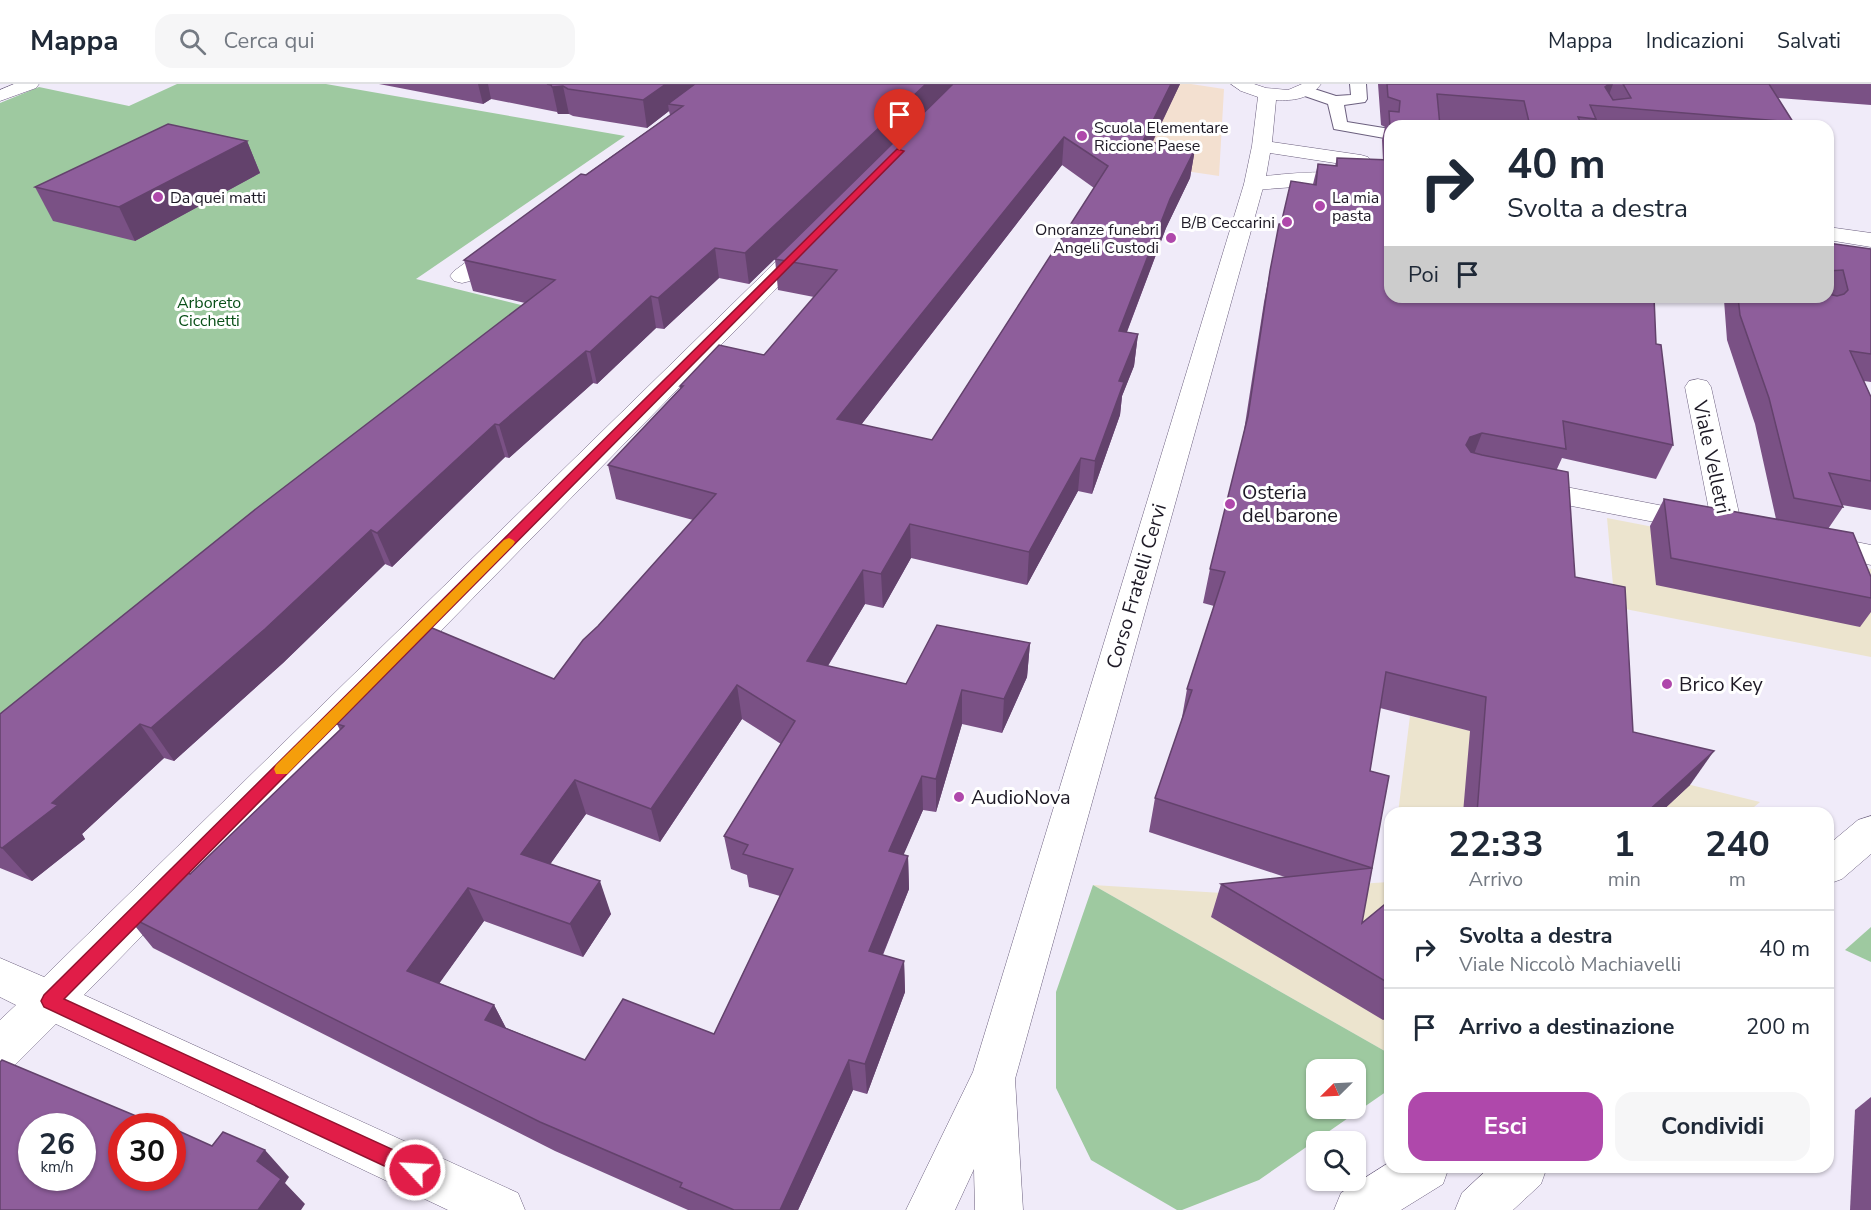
<!DOCTYPE html>
<html lang="it">
<head>
<meta charset="utf-8">
<style>
	:root { --surface:#fff; --page:#f6f6f7; --text:#1f2937; --muted:#747a83; --line:#e0e1e3; --accent:#af48ab }
	body { margin:0; font-family:"Nunito Sans",sans-serif; background:var(--page); color:var(--text); height:100vh; display:flex; flex-direction:column; font-size:22px; white-space:nowrap }
	* { box-sizing:border-box; margin:0 }
	p { font-size:20px; color:var(--muted) }
	.icon { flex:none; width:33px; height:33px; fill:none; stroke:currentColor; stroke-width:2; stroke-linecap:round; stroke-linejoin:round }
	.map { position:relative; flex:1; overflow:hidden }
	.panel { position:absolute; left:1384px; top:723px; width:450px; height:366px; display:flex; flex-direction:column; background:var(--surface); border-radius:18px; box-shadow:0 2px 4px #0004 }
	.panel>* { flex:none }
	.hud { position:absolute; left:1384px; top:36px; width:450px; height:183px; border-radius:18px; box-shadow:0 2px 4px #0004; background:#fff; color:var(--text); overflow:hidden }
	.needle { width:39px; rotate:246deg }
	.controls { position:absolute; left:1306px; top:975px; display:grid; gap:12px }
	.controls a { display:grid; place-items:center; width:60px; height:60px; border-radius:12px; background:var(--surface); box-shadow:0 2px 4px #0004; font-size:30px }
	.speed { position:absolute; left:18px; top:1029px; display:flex; gap:12px; font-size:30px; font-weight:700; text-align:center }
	.speed>* { display:grid; place-content:center; width:78px; height:78px; border-radius:50%; background:var(--surface); box-shadow:0 2px 4px #0004; line-height:1 }
	.speed small { font-size:15px; font-weight:400 }
	.speed .limit { border:9px solid #d22; background:#fff; color:#111 }
	.pin { position:absolute; display:grid; place-items:center; width:51px; height:51px; color:#fff; margin:-62px -26px; border-radius:50% 50% 50% 0; rotate:-45deg; box-shadow:0 0 6px #0007 }
	.pin .icon { rotate:45deg }
	.me { position:absolute; width:66px; margin:-33px; rotate:295deg; stroke-linejoin:round; filter:drop-shadow(0 0 4px #0008) }
	.turn { display:flex; align-items:center; gap:21px; height:126px; padding:0 24px; font-size:27px }
	.turn .icon { width:78px; height:78px; stroke-width:2.5 }
	.turn b { display:block; font-size:42px; line-height:51px }
	.then { display:flex; align-items:center; height:57px; padding:0 24px; background:#0003; gap:12px; font-size:22px }
	.eta { display:flex; justify-content:space-evenly; align-items:center; height:102px; text-align:center }
	.eta b { font-size:36px; font-weight:700; line-height:42px }
	.cta { display:flex; gap:12px; margin-top:auto; padding:12px 24px }
	.cta a { flex:1; height:69px; border-radius:18px; background:var(--accent); color:#fff; font-size:24px; font-weight:700; line-height:69px; text-align:center }
	.cta a+a { background:var(--page); color:var(--text) }
	ul { padding:0; list-style:none }
	li { display:flex; align-items:center; gap:18px; height:78px; padding:0 24px; border-top:2px solid var(--line) }
	li div { flex:1 }
	li b { display:block; font-size:22px }
	li em { font-style:normal }
	header { display:flex; align-items:center; gap:36px; box-sizing:border-box; height:84px; padding:0 30px; background:var(--surface); border-bottom:2px solid var(--line) }
	header strong { font-size:28px }
	nav { display:flex; gap:33px; margin-inline-start:auto; font-size:21px }
	.search { width:420px; height:54px; background:var(--page); display:flex; align-items:center; gap:15px; box-sizing:border-box; padding:0 21px; border-radius:18px; color:var(--muted); font-size:22px }
	.map>svg:first-child { display:block }
	.commercial { fill:#ece4ce }
	.education { fill:#f3e0d0 }
	.green { fill:#9ec9a0; fill-rule:evenodd }
	.lines { fill:none; stroke-linecap:round; stroke-linejoin:round }
	.service-casing { stroke:#6b5f7e; stroke-width:2 }
	.minor-casing { stroke:#6b5f7e; stroke-width:1 }
	.tertiary-casing { stroke:#6b5f7e; stroke-width:1 }
	.primary-casing { stroke:#6b5f7e; stroke-width:1 }
	.service { fill:#fff; fill-rule:evenodd }
	.minor { fill:#fff; fill-rule:evenodd }
	.tertiary { fill:#fff; fill-rule:evenodd }
	.primary { fill:#fff; fill-rule:evenodd }
	.wall { fill:#7a5185; fill-rule:evenodd }
	.shaded-wall { fill:#63426c }
	.building { fill:#8e5e9b; stroke:#63426c; stroke-width:1.5; fill-rule:evenodd }
	.route { fill:#e11d48; stroke:#92132f; stroke-width:1.5 }
	.slow { fill:#f59e0b }
	.poi-dot { fill:#af48ab; stroke:#fff; stroke-width:2 }
	.labels { text-anchor:middle; stroke-width:6; stroke-linejoin:round; paint-order:stroke }
	.far-poi-label { font-size:16px; fill:#1e1a26; stroke:#fff; text-anchor:start }
	.far-park-label { font-size:16px; fill:#084f17; stroke:#fff }
	.street-label { font-size:20px; fill:#1e1a26; stroke:#fff }
	.poi-label { font-size:20px; fill:#1e1a26; stroke:#fff; text-anchor:start }
</style>
</head>
<body>
<header>
<strong>Mappa</strong>
<div class="search"><svg class="icon" aria-label="search" viewBox="0 0 24 24"><circle cx="10" cy="10" r="6"/><path d="M15 15l6 6"/></svg>Cerca qui</div>
<nav><a>Mappa</a><a>Indicazioni</a><a>Salvati</a></nav>
</header>
<div class="map">
<svg width="1871" height="1126" viewBox="0 0 1871 1126">
	<rect width="100%" height="100%" fill="#f0ebf9"/>
	<!-- commercial -->
	<g class="commercial">
		<polygon points="1607,434 1871,485 1871,573 1615,523"/>
		<polygon points="1410,632 1760,718 1747,729 1398,729"/>
		<polygon points="1390,786 1390,970 1093,801 1222,809 1389,798"/>
	</g>
	<!-- education -->
	<polygon class="education" points="1079,0 1191,0 1224,5 1219,92 1038,65"/>
	<!-- green -->
	<g class="green">
		<polygon points="177,0 326,0 625,52 416,195 545,227 0,659 0,19 39,3 129,22"/>
		<path d="M1093,801l297,169v35l-131,91 -77,30h-5l-86,-50 -35,-72v-96zM1317,986h39v38h-39z"/>
		<polygon points="1871,843 1871,878 1845,866"/>
	</g>
	<g class="lines">
		<!-- service casing -->
		<g class="service-casing">
			<polygon id="service" points="1350,0 1366,0 1367,15 1365,18 1344,21 1347,38 1390,45 1390,55 1334,45 1328,20 1299,10 1297,7 1305,2 1336,12 1351,11"/>
		</g>
		<!-- minor casing -->
		<g class="minor-casing">
			<g id="minor">
				<polygon points="14,0 39,0 36,4 0,17 0,6"/>
				<polygon points="1254,94 1261,96 1264,100 1015,995 1023,1126 975,1126 974,1085 955,1126 906,1126 973,988 1244,100 1247,96"/>
				<polygon points="809,151 817,153 820,158 817,163 84,911 518,1109 525,1126 448,1126 56,940 15,981 0,987 0,936 16,921 0,913 0,874 44,893 801,153"/>
				<polygon points="504,154 512,156 515,161 512,166 470,197 462,199 454,197 450,192 454,187 496,156"/>
				<polygon points="1698,295 1707,297 1711,303 1742,443 1738,450 1727,453 1716,450 1712,443 1701,447 1525,413 1515,410 1511,404 1515,398 1525,395 1710,431 1685,303 1689,297"/>
				<polygon points="1817,450 1871,461 1871,481 1806,467 1802,460 1806,453"/>
			</g>
		</g>
		<!-- tertiary casing -->
		<g class="tertiary-casing">
			<g id="tertiary">
				<path d="M1231,0h23l12,4 22,2 14,-6h19c-11,15 -28,17 -45,16l-4,42 89,13 7,2 3,4 -3,4 -7,2 -91,-14 -4,23c41,-5 83,-5 124,-1v12l-68,-2 -68,5 -7,-2 -3,-4 8,-38 6,-49 -17,-6z"/>
				<polygon points="1828,143 1871,149 1871,163 1828,156"/>
			</g>
		</g>
		<!-- primary casing -->
		<g class="primary-casing">
			<g id="primary">
				<polygon points="1871,732 1871,770 1842,795 1828,800 1828,761 1858,736"/>
				<polygon points="1390,1078 1390,1083 1449,1083 1443,1100 1401,1126 1334,1126 1341,1109"/>
				<polygon points="1490,1083 1547,1083 1541,1100 1513,1126 1455,1126 1462,1109"/>
			</g>
		</g>
		<!-- service -->
		<use href="#service" class="service"/>
		<!-- minor -->
		<use href="#minor" class="minor"/>
		<!-- tertiary -->
		<use href="#tertiary" class="tertiary"/>
		<!-- primary -->
		<use href="#primary" class="primary"/>
	</g>
	<!-- wall -->
	<g class="wall">
		<path d="M379,0h801l-28,58 43,7 -5,29 -24,50 -39,104 11,2 -4,32 -12,30 -2,19 -28,79 -14,-3 -51,94 -116,-27 -28,50 -18,-4 -37,62 78,18 124,-41 -3,34 -25,56 -40,-9 -26,88 -13,-2 -20,45 5,1 1,33 -26,66 21,6 1,31 -38,102 -14,-4 -55,120h-110l-133,-59 -402,-203 -27,-33 64,-41 150,-144 -3,-6 217,-45 44,-53 95,-106 -77,-21 -8,-34 72,-76v-3l84,-31 50,-58 -36,-7 -3,-31 -26,25 -30,-6 -55,51 -8,-1 -59,56 -4,-1 -84,75 -4,-1 -113,110 -7,-3 -102,99 -109,98 -10,-3 -82,76 3,5 -53,42 -32,-13v-154l525,-411 -52,-12 -9,-31 206,-145 -1,-4 -22,17 -74,-12 -4,-2h-11l-1,-2 -66,-13 -8,5zM1062,81l32,23 -162,252 -71,-15zM742,635l39,25 -57,92 7,33 16,6 2,12 31,9 -66,138 -129,26 -79,-32 -12,-23 -55,-22 45,-62 99,36 28,-43 -61,-50 36,-50 74,28z"/>
		<polygon points="1378,0 1871,0 1871,21 1777,14 1793,38 1792,42 1475,42 1440,39 1390,42 1390,213 1656,260 1673,361 1656,395 1562,374 1557,385 1575,493 1633,648 1690,701 1660,729 1463,729 1470,647 1380,624 1370,687 1389,692 1362,839 1390,816 1390,931 1383,936 1211,833 1221,800 1285,793 1149,748 1155,714 1181,639 1187,605 1214,522 1203,519 1210,485 1243,353 1264,218 1279,140 1281,140 1313,100 1318,80 1335,82 1337,74 1383,76 1382,56 1385,43 1381,41"/>
		<polygon points="247,57 260,89 135,157 53,137 35,103"/>
		<polygon points="1828,159 1871,165 1871,298 1864,297 1871,313 1871,426 1842,421 1843,423 1828,445 1871,493 1871,528 1860,543 1656,501 1650,442 1664,415 1776,435 1755,340 1727,256 1724,216 1713,215 1713,213 1828,213"/>
		<polygon points="1871,1013 1871,1126 1850,1126 1855,1026"/>
	</g>
	<!-- shaded-wall -->
	<g class="shaded-wall">
		<polygon points="478,0 488,0 491,15 483,20"/>
		<polygon points="666,0 707,0 668,20 669,27 647,44 643,16"/>
		<polygon points="926,0 954,0 749,200 745,169"/>
		<polygon points="1171,0 1180,0 1140,85 1143,57"/>
		<polygon points="1609,0 1613,0 1605,22 1605,3"/>
		<polygon points="563,2 569,30 558,30 552,3"/>
		<polygon points="1064,53 1062,81 840,368 837,335"/>
		<polygon points="247,57 260,89 135,157 119,123"/>
		<polygon points="1195,65 1190,94 1166,144 1115,279 1119,247 1170,115"/>
		<polygon points="715,164 719,194 664,245 658,214"/>
		<polygon points="651,212 656,244 597,300 590,268"/>
		<polygon points="1138,250 1134,282 1122,312 1120,331 1092,410 1095,377 1119,297"/>
		<polygon points="586,267 593,299 509,374 499,341"/>
		<polygon points="495,340 505,373 392,483 377,449"/>
		<polygon points="1482,349 1469,383 1466,361 1470,353"/>
		<polygon points="1081,374 1078,407 1027,501 1029,468"/>
		<polygon points="910,440 911,474 883,524 881,490"/>
		<polygon points="371,446 385,480 283,579 174,677 151,644"/>
		<polygon points="863,486 865,520 810,611 807,577"/>
		<polygon points="1030,559 1027,593 1002,649 1004,615"/>
		<polygon points="737,601 742,635 660,758 651,725"/>
		<polygon points="962,606 962,640 936,728 936,695"/>
		<polygon points="140,640 164,674 82,750 85,755 32,797 2,764"/>
		<polygon points="1714,667 1690,701 1660,729 1646,729"/>
		<polygon points="922,692 923,726 891,800 889,767"/>
		<polygon points="575,696 586,730 534,803 521,770"/>
		<polygon points="908,772 909,805 871,899 869,867"/>
		<polygon points="600,797 611,830 583,873 570,840"/>
		<polygon points="468,804 484,837 426,918 407,887"/>
		<polygon points="904,877 905,908 867,1010 865,980"/>
		<polygon points="494,921 510,952 485,936"/>
		<polygon points="1390,922 1390,931 1383,936"/>
		<polygon points="849,976 853,1006 798,1126 780,1126"/>
		<polygon points="265,1066 289,1093 285,1099 305,1120 301,1126 258,1126 257,1077"/>
	</g>
	<!-- building -->
	<g class="building">
		<polygon points="547,0 666,0 643,16 568,5 563,2 552,3 551,1"/>
		<polygon points="695,0 926,0 745,169 715,164 658,214 651,212 590,268 586,267 499,341 495,340 377,449 371,446 265,545 151,644 140,640 52,719 58,721 2,764 0,763 0,630 257,424 555,196 464,176 581,90 586,91 683,22 668,20"/>
		<path d="M953,0h218l-28,57 52,8 -25,50 -51,132 19,3 -19,47 5,1 -29,79 -14,-3 -52,94 -119,-28 -29,50 -18,-4 -56,91 99,23 31,-59 93,18 -26,56 -42,-9 -26,89 -14,-3 -33,75 19,5 -39,95 35,10 -39,103 -16,-4 -69,150h-46l-54,-23 2,-4 -142,-61 -414,-207 53,-46 11,5 154,-148 -7,-2 95,-96 122,51 29,-39 15,-14 118,-132 -108,-29 75,-79h-3l39,-41 45,10 73,-85 -62,-11zM1064,53l44,29 -176,274 -95,-21zM737,601l58,36 -71,115 24,9 -5,9 50,15 -79,165 -91,-35 -38,61 -100,-40 9,-15 -87,-34 61,-83 102,36 30,-43 -79,-27 54,-74 76,29z"/>
		<polygon points="1387,0 1609,0 1605,3 1613,16 1631,14 1623,0 1769,0 1793,38 1590,21 1596,35 1578,33 1582,42 1530,42 1524,17 1437,10 1440,42 1390,42 1390,44 1389,27 1399,28 1400,17 1388,13"/>
		<polygon points="168,40 247,57 119,123 35,103"/>
		<polygon points="1337,74 1390,76 1390,213 1654,213 1656,260 1661,261 1673,361 1563,337 1566,365 1482,349 1470,353 1466,361 1471,368 1482,371 1568,388 1575,493 1625,503 1633,648 1714,667 1646,729 1477,729 1486,613 1386,588 1370,687 1389,692 1372,784 1155,714 1192,606 1187,605 1225,488 1210,485 1248,332 1270,187 1279,140 1281,140 1291,97 1316,101 1318,80 1337,82"/>
		<polygon points="1828,159 1871,165 1871,270 1850,267 1871,313 1871,397 1829,389 1843,423 1794,414 1769,314 1740,231 1738,213 1828,213 1828,210 1837,212 1844,210 1848,206 1843,186 1828,187"/>
		<polygon points="1664,415 1853,449 1871,493 1871,514 1671,474"/>
		<polygon points="1372,784 1362,839 1390,816 1390,900 1221,800"/>
		<path d="M2,976l158,66h-38v52h50v-50l40,18 11,-14 42,18 -8,11 24,18 -23,31h-258v-148zM32,1042h50v52h-50z"/>
	</g>
	<!-- route -->
	<polygon class="route" points="897,65 904,67 64,915 422,1079 425,1086 422,1093 415,1096 408,1093 44,923 41,917 44,911"/>
	<!-- slow -->
	<polygon class="slow" points="509,454 513,456 515,458 513,461 287,690 276,690 274,685 276,681 504,456"/>
	<!-- markers -->
	<g class="poi-dot">
		<circle cx="1082" cy="52" r="6"/>
		<circle cx="158" cy="113" r="6"/>
		<circle cx="1320" cy="122" r="6"/>
		<circle cx="1287" cy="138" r="6"/>
		<circle cx="1171" cy="154" r="6"/>
		<circle cx="1230" cy="420" r="6"/>
		<circle cx="1667" cy="600" r="6"/>
		<circle cx="959" cy="713" r="6"/>
	</g>
	<g class="labels">
		<!-- far-poi labels -->
		<g class="far-poi-label">
			<text x="1094" y="49">Scuola Elementare<tspan x="1094" dy="18">Riccione Paese</tspan></text>
			<text x="170" y="119">Da quei matti</text>
			<text x="1332" y="119">La mia<tspan x="1332" dy="18">pasta</tspan></text>
			<text x="1275" y="144" text-anchor="end">B/B Ceccarini</text>
			<text x="1159" y="151" text-anchor="end">Onoranze funebri<tspan x="1159" dy="18">Angeli Custodi</tspan></text>
		</g>
		<!-- far-park labels -->
		<g class="far-park-label">
			<text x="209" y="224">Arboreto<tspan x="209" dy="18">Cicchetti</tspan></text>
		</g>
		<!-- street labels -->
		<g class="street-label">
			<text transform="translate(1712 373) rotate(78)" y="7">Viale Velletri</text>
			<text transform="translate(1136 502) rotate(-74)" y="7">Corso Fratelli Cervi</text>
		</g>
		<!-- poi labels -->
		<g class="poi-label">
			<text x="1242" y="415">Osteria<tspan x="1242" dy="23">del barone</tspan></text>
			<text x="1679" y="607">Brico Key</text>
			<text x="971" y="720">AudioNova</text>
		</g>
	</g>
</svg>
<div class="controls">
<a><svg class="needle" viewBox="-14 -14 28 28"><path d="M0-13l5 13h-10z" fill="#e53935"/><path d="M0 13l5-13h-10z" fill="#747a83"/></svg></a>
<a><svg class="icon" aria-label="search" viewBox="0 0 24 24"><circle cx="10" cy="10" r="6"/><path d="M15 15l6 6"/></svg></a>
</div>
<div class="speed"><div>26<small>km/h</small></div><div class="limit">30</div></div>
<div class="pin" style="left:900px;top:67px;background:#d93025"><svg class="icon" aria-label="arrive" viewBox="0 0 24 24"><path d="M6 21V4h12l-3 4 3 4H6"/></svg></div>
<svg class="me" style="left:415px;top:1086px" viewBox="-20 -20 40 40"><circle r="17" fill="#e11d48" stroke="#fff" stroke-width="3"/><path d="M0-11L8 9 0 5-8 9z" fill="#fff"/></svg>
<div class="hud">
<div class="turn"><svg class="icon" aria-label="right" viewBox="0 0 24 24"><path d="M7 20v-9h11M14 6l5 5-5 5"/></svg><div><b>40 m</b>Svolta a destra</div></div>
<div class="then">Poi<svg class="icon" aria-label="arrive" viewBox="0 0 24 24"><path d="M6 21V4h12l-3 4 3 4H6"/></svg></div>
</div>
<section class="panel">
<div class="eta">
<div><b>22:33</b><p>Arrivo</p></div>
<div><b>1</b><p>min</p></div>
<div><b>240</b><p>m</p></div>
</div>
<ul>
<li><svg class="icon" aria-label="right" viewBox="0 0 24 24"><path d="M7 20v-9h11M14 6l5 5-5 5"/></svg><div><b>Svolta a destra</b><p>Viale Niccolò Machiavelli</p></div><em>40 m</em></li>
<li><svg class="icon" aria-label="arrive" viewBox="0 0 24 24"><path d="M6 21V4h12l-3 4 3 4H6"/></svg><div><b>Arrivo a destinazione</b></div><em>200 m</em></li>
</ul>
<div class="cta"><a>Esci</a><a>Condividi</a></div>
</section>
</div>
</body>
</html>
